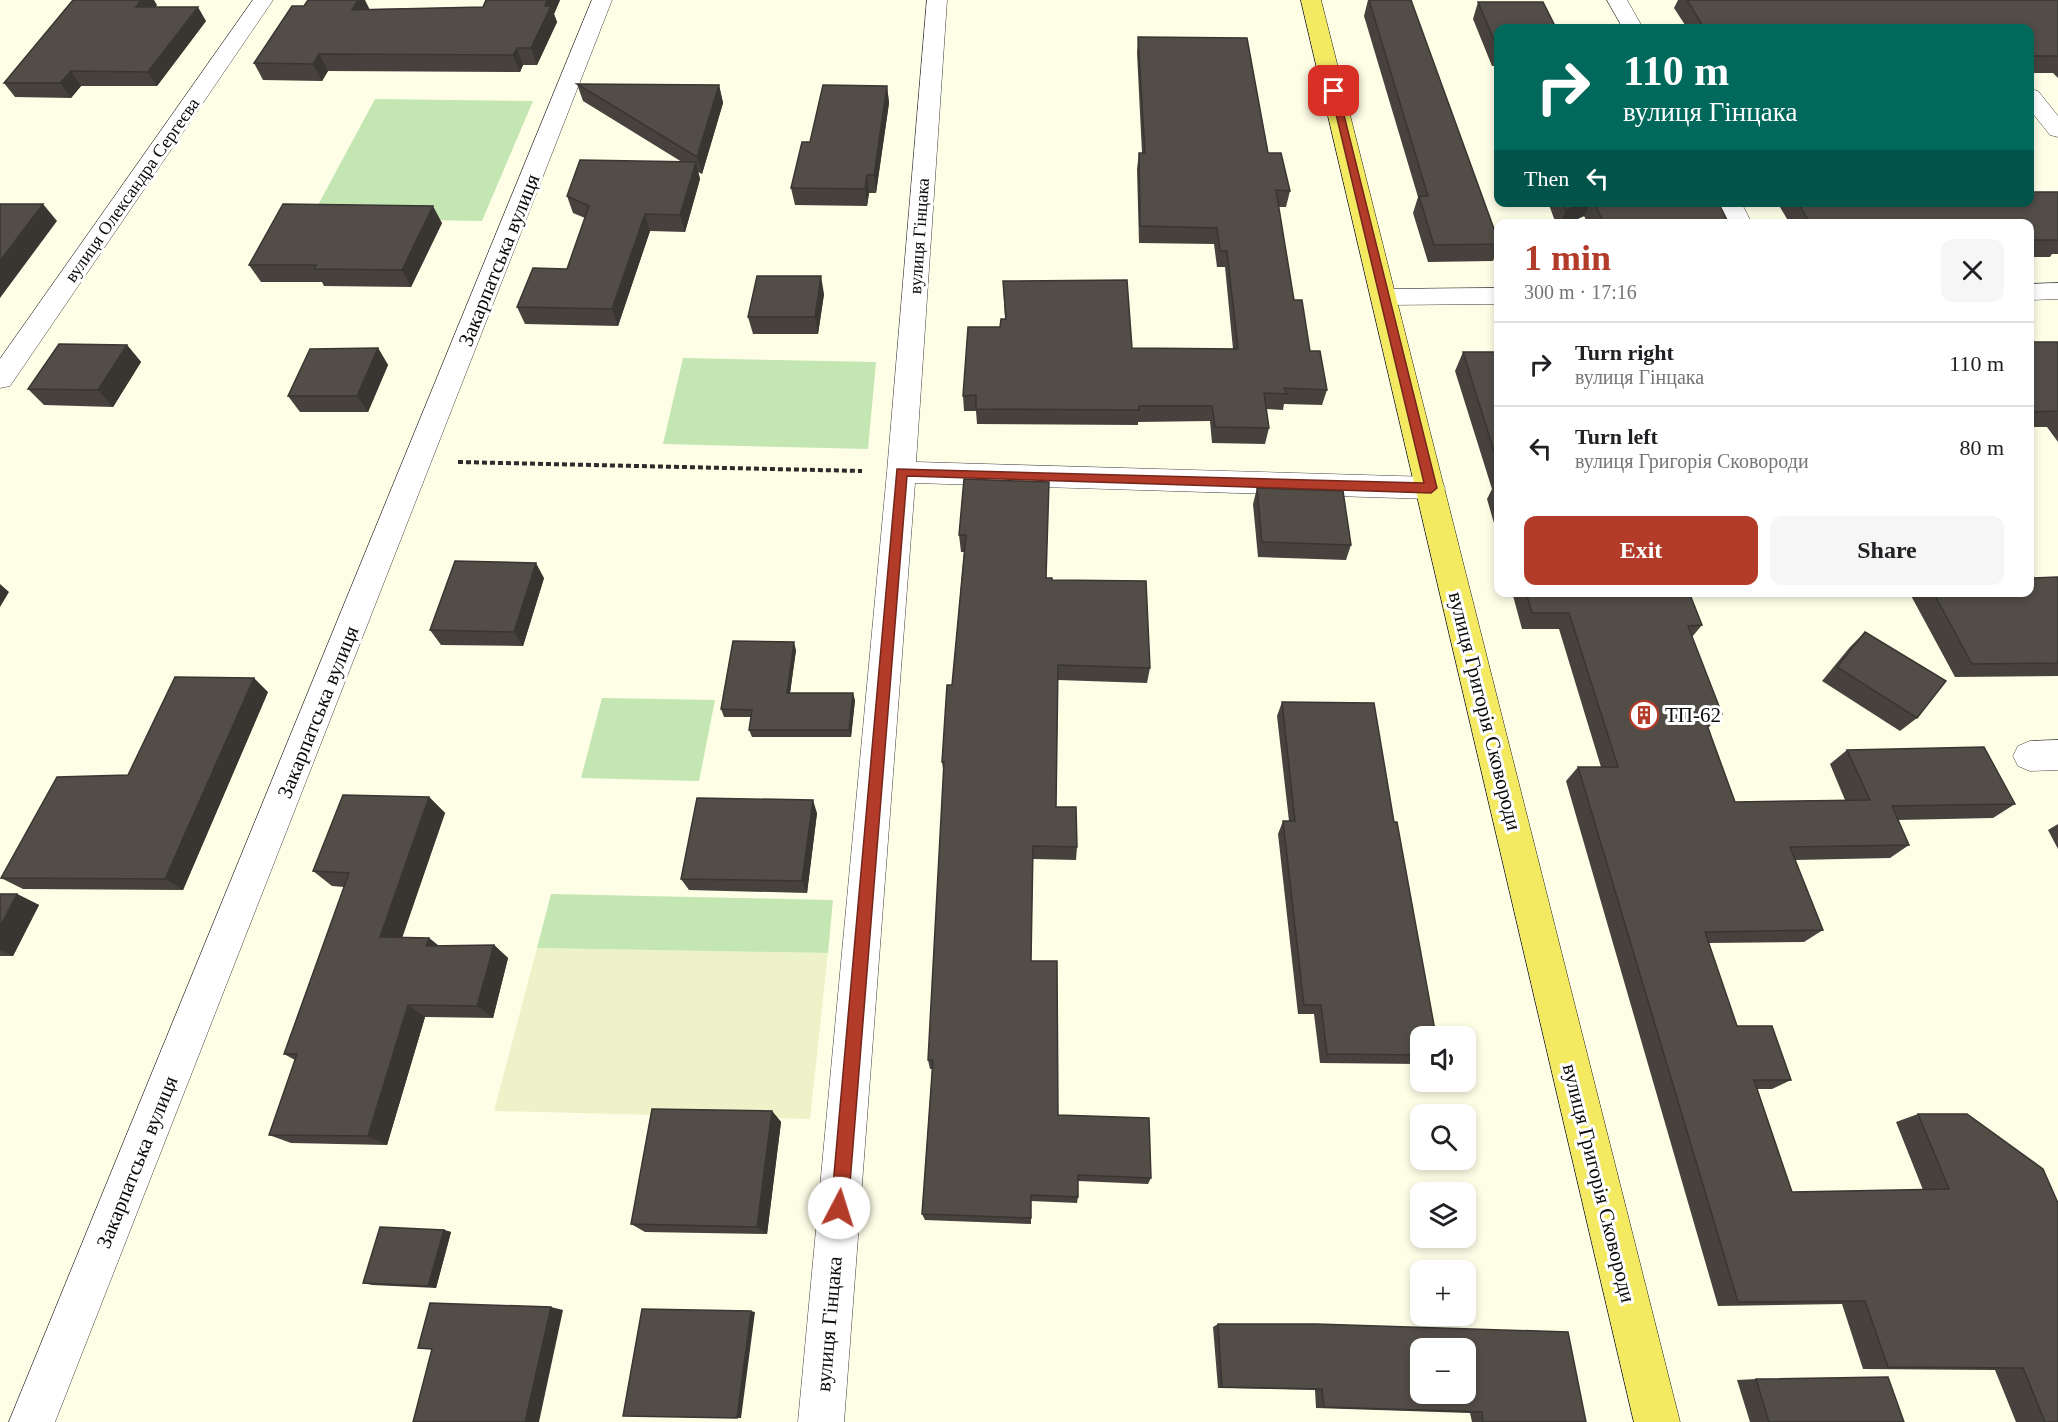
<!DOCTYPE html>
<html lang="en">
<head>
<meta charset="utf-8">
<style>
	:root { --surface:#fff; --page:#f6f6f6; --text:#202124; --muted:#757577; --line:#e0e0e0; --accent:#b33b29 }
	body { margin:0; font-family:Georgia,serif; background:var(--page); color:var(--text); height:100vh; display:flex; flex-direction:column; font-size:22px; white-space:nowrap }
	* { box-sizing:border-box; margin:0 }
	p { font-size:20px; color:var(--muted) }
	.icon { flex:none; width:33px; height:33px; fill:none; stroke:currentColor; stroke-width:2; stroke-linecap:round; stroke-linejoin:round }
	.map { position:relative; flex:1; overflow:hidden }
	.drawer { position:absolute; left:1494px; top:219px; width:540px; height:378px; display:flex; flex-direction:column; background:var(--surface); border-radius:12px; box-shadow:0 3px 9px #0003 }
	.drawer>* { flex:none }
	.guide { position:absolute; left:1494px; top:24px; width:540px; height:183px; border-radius:12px; box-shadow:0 3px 9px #0003; background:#00695c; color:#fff; overflow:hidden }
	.tools { position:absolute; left:1410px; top:1026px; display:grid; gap:12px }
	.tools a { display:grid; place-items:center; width:66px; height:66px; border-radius:12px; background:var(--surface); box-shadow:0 3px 9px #0003; font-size:30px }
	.pin { position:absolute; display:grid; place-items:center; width:51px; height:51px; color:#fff; margin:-26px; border-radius:12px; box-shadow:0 3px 9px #0006 }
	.me { position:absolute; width:66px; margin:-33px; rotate:5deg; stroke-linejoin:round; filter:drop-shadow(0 0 4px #0008) }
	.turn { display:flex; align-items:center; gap:21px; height:126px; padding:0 30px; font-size:27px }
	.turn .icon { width:78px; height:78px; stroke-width:2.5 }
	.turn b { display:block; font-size:42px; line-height:51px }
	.then { display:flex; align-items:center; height:57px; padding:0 30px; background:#0003; gap:12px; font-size:22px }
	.round { display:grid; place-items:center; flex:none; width:63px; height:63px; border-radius:12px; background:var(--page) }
	.summary { display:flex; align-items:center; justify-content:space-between; height:102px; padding:0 30px }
	h1 { font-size:36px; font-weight:600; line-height:45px; color:var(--accent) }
	.action { display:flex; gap:12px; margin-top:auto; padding:12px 30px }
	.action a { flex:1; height:69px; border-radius:12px; background:var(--accent); color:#fff; font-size:24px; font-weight:600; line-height:69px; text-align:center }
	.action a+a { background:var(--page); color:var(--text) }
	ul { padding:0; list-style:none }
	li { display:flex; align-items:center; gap:18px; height:84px; padding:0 30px; border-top:2px solid var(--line) }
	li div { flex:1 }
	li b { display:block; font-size:22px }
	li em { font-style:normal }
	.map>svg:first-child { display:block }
	.farmland { fill:#eef2c9 }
	.green { fill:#c4e6b3 }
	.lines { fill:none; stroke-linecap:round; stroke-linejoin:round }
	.minor-casing { stroke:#3d3d3d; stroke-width:1 }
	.major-casing { stroke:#1b1b1b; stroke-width:1 }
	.path { stroke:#2c2c2c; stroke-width:4; stroke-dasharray:5 3; stroke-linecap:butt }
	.minor { fill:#fff; fill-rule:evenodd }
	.major { fill:#f3ea62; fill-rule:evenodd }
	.wall { fill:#47423d }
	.shaded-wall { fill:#393632 }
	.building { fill:#524d47; stroke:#393632; stroke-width:1.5; fill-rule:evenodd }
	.route { fill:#b33b29; stroke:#74261b; stroke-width:1.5 }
	.labels { text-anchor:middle; stroke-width:6; stroke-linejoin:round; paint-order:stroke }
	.far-street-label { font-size:18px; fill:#0a0a0a; stroke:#fff }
	.street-label { font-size:21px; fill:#0a0a0a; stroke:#fff }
	.poi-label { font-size:21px; fill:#0a0a0a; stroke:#fff; text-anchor:start }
</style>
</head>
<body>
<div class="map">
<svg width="2058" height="1422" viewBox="0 0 2058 1422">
	<rect width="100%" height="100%" fill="#fefee7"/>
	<!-- farmland -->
	<polygon class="farmland" points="537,948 828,953 810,1119 494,1111"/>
	<!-- green -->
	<g class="green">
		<polygon points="375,99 533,101 482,221 311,218"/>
		<polygon points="683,358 876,362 868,449 663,444"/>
		<polygon points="602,698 715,700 699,781 581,778"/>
		<polygon points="551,894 833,900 828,953 537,948"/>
	</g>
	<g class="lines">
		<!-- minor casing -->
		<g class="minor-casing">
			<g id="minor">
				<polygon points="253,0 273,0 10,386 0,388 0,359"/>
				<polygon points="592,0 612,0 55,1422 9,1422"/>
				<polygon points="927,0 947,0 916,462 1431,477 1441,480 1445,488 1441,496 1431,499 915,483 844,1422 798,1422 887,472"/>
				<polygon points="1607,0 1627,0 1643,28 1623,28"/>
				<polygon points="2030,89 2038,91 2058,116 2058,137 2050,135 2030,110"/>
				<polygon points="1717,202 1741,202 1752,224 1728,224"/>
				<polygon points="2058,283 2058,299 2030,300 2030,284"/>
				<polygon points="1498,288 1498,304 1385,305 1376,303 1372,297 1376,291 1385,289"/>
				<polygon points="2058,740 2058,770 2030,771 2018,766 2013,756 2018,746 2030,741"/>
			</g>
		</g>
		<!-- major casing -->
		<g class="major-casing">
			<polygon id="major" points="1301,0 1321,0 1680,1422 1634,1422"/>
		</g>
		<!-- path -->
		<polyline class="path" points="458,462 862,471"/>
		<!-- minor -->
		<use href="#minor" class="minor"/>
		<!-- major -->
		<use href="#major" class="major"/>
	</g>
	<!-- wall -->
	<g class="wall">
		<polygon points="486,0 560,0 554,14 557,22 537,65 523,65 520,72 328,71 322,81 263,80 254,63 369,9 483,7"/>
		<polygon points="1368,0 1411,0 1498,240 1498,248 1493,261 1428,262 1413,213 1418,197 1364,16"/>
		<polygon points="1678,0 2058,0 2058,78 2053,73 2030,73 2030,28 1687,28 1674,8"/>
		<polygon points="1478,2 1498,28 1498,66 1492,66 1473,19"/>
		<polygon points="157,5 155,7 206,21 157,86 81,86 71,98 15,97 4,83"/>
		<polygon points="1138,37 1268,153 1290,191 1286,207 1278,207 1294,300 1310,351 1327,390 1322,405 1284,404 1283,410 1266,409 1269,428 1265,444 1212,443 1210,421 1138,422 1138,425 977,424 976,411 964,411 963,396 1005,319 1003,281 1132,348 1233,349 1225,267 1217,267 1214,244 1139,243 1137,169 1139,153 1142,153 1137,53"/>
		<polygon points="577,84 719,85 723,103 702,174 698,172 700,179 685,232 650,231 618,326 525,324 517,307 567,269 585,218 573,213 567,196 682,162 583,101"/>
		<polygon points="887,86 889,103 876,193 869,193 867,206 795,205 791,188 810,142"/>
		<polygon points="2058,192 2058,254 2052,254 2050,257 2030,257 2030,224 1790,224 1780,207 1782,202 2030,202"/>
		<polygon points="1548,202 1718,202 1729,224 1588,224 1584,216 1567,224 1556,224"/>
		<polygon points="442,223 411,287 324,286 322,282 261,282 249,265"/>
		<polygon points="824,294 818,334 753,334 748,317"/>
		<polygon points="2030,342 2058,342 2058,442 2047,427 2030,427"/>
		<polygon points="127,345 141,362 113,407 44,405 28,389"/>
		<polygon points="378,348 388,365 368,412 300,412 288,396"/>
		<polygon points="1463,352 1498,352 1498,537 1487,499 1492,489 1455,371"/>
		<polygon points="964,479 1046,578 1052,580 1150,668 1147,683 1058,680 1056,807 1077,847 1076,860 1033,859 1031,961 1058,1115 1151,1178 1148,1184 1078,1181 1078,1197 1077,1203 1031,1201 1031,1224 925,1220 922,1214 932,1069 930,1069 928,1060 944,776 942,762 952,685 964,552 961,552 959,535"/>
		<polygon points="1257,488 1351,545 1346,560 1258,557 1253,504"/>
		<polygon points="2058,577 2058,676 1955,677 1909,592 2030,592"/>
		<polygon points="544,578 523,646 441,645 430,630"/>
		<polygon points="1512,592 1689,592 1702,625 1692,637 1722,714 1708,728 1735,802 1845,800 1830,764 1847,750 2015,804 1993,818 1898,820 1909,845 1890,858 1795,860 1823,930 1804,942 1708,943 1737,1026 1791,1080 1772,1089 1757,1089 1792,1192 1923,1190 1896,1122 1918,1114 2058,1422 2016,1422 1995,1370 1863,1369 1842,1304 1718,1306 1566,781 1578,767 1601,767 1559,629 1522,629"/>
		<polygon points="1865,632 1917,718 1900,731 1822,681 1850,647"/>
		<polygon points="796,650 790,693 855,700 851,737 752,737 749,730 751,717 724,717 721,709"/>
		<polygon points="268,692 183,890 23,889 1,878 128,775"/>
		<polygon points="1282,702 1420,1036 1420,1064 1320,1063 1314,1014 1298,1014 1278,834 1283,821 1289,821 1277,716"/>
		<polygon points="429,797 445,813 402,937 429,938 439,946 494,945 508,958 493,1018 425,1017 387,1145 291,1143 269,1135 295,1060 284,1054 344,887 332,886 313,871"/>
		<polygon points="817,813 807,893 689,890 681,879"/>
		<polygon points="2058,824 2058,849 2048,830"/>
		<polygon points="0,894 17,894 39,905 13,956 0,956"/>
		<polygon points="772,1111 781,1122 767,1234 645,1232 631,1224"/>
		<polygon points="444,1230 451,1232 436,1288 372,1285 363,1283"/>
		<polygon points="1218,1324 1586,1422 1472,1422 1470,1413 1316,1408 1315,1390 1218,1388 1213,1327"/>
		<polygon points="1756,1379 1904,1422 1750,1422 1737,1380"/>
	</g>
	<!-- shaded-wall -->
	<g class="shaded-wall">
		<polygon points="141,0 154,0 157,5 144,21 136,7"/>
		<polygon points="358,0 365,0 370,10 352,10"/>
		<polygon points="547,0 560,0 554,14 557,22 537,65 531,48"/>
		<polygon points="198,7 206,21 157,86 148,72"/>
		<polygon points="517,48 523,65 520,72 513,55"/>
		<polygon points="319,54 328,71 322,81 313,64"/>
		<polygon points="71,71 81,86 71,98 60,83"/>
		<polygon points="719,85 723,103 702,174 697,157"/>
		<polygon points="887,86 889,103 876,193 874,175"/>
		<polygon points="696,162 700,179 685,232 680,215"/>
		<polygon points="867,175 869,193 867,206 865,189"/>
		<polygon points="1584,202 1591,202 1584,216 1567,224 1560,224 1566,210"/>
		<polygon points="43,204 57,221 0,298 0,261"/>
		<polygon points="433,206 442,223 411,287 402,270"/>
		<polygon points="645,214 650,231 618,326 612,309"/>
		<polygon points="821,276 824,294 818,334 815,317"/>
		<polygon points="127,345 141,362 113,407 98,390"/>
		<polygon points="378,348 388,365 368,412 357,396"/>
		<polygon points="536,563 544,578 523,646 514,632"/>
		<polygon points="0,584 9,592 0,607"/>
		<polygon points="794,642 796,650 789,700 787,693"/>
		<polygon points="254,678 268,692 183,890 165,879"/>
		<polygon points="853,693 855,700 851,737 849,730"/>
		<polygon points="429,797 445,813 398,950 380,937"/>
		<polygon points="813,800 817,813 807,893 802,881"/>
		<polygon points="17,894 39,905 13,956 0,950 0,927"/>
		<polygon points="429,938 445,951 426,946"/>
		<polygon points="494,945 508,958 493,1018 477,1006"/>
		<polygon points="408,1005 425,1017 387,1145 368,1136"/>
		<polygon points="772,1111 781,1122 767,1234 757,1227"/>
		<polygon points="444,1230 451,1232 436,1288 428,1286"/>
		<polygon points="551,1307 563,1310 539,1422 525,1422"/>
		<polygon points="751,1311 755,1312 741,1418 737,1418"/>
	</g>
	<!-- building -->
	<g class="building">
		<polygon points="73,0 141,0 136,7 198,7 148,72 71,71 60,83 4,83"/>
		<polygon points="308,0 358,0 352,10 483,7 486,0 547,0 545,6 551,6 531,48 517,48 513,55 319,54 313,64 254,63 292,6 304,6"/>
		<polygon points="1369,0 1411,0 1498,240 1498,244 1434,245 1419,196 1428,196"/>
		<polygon points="1687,0 2058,0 2058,56 2030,56 2030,28 1704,28"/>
		<polygon points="1478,2 1543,2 1556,28 1498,28 1498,49"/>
		<polygon points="1138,37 1247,38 1268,153 1281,153 1290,191 1276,190 1294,300 1302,300 1310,351 1320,351 1327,390 1284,388 1287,394 1264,393 1269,428 1215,427 1212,406 1139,406 1139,410 976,409 976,395 963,396 968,327 1000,327 1001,319 1006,319 1003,281 1127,280 1132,348 1238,349 1227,251 1220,251 1217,228 1140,226 1139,153 1145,153"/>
		<polygon points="577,84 719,85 697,157"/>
		<polygon points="823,85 887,86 874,175 867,175 865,189 791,188 802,142 810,142"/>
		<polygon points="580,160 696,162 680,215 645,214 612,309 517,307 533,268 567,269 589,206 567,196"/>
		<polygon points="2030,192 2058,192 2058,240 2030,240 2030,224 1810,224 1798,202 2030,202"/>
		<polygon points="1562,202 1584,202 1566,210"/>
		<polygon points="1594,202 1718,202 1729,224 1604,224"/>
		<polygon points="0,204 43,204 0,261"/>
		<polygon points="283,204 433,206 402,270 314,269 316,265 249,265"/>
		<polygon points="757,276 821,276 815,317 748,317"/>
		<polygon points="2030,342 2058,342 2058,411 2032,412 2030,408"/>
		<polygon points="59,344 127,345 98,390 28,389"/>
		<polygon points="378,348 357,396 288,396 310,349"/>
		<polygon points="1463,352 1498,352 1498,464"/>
		<polygon points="964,479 1049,482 1046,578 1052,578 1052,580 1146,581 1150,668 1058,665 1056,807 1076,807 1077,847 1033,846 1031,961 1057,961 1058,1115 1149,1118 1151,1178 1078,1175 1078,1197 1031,1195 1031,1218 922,1214 933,1060 928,1060 944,762 942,762 947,685 952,685 966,535 959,535"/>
		<polygon points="1257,488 1343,491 1351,545 1262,542"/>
		<polygon points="455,561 536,563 514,632 430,630"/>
		<polygon points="2058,577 2058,663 1972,664 1933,592 2030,592 2030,578"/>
		<polygon points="1526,592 1689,592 1702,625 1688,626 1722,714 1703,714 1735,802 1870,800 1847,750 1984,747 2015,804 1892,806 1909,845 1790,847 1823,930 1705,932 1737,1026 1772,1026 1791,1080 1754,1080 1792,1192 1949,1189 1918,1114 1967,1114 2043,1169 2058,1203 2058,1422 2045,1422 2023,1368 1888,1367 1865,1301 1738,1302 1578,767 1618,767 1569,613 1532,613"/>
		<polygon points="1865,632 1946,681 1917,718 1837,667"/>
		<polygon points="733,641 794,642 787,693 853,693 849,730 749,730 752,710 721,709"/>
		<polygon points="175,677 254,678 165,879 1,878 57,777 128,775"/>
		<polygon points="1282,702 1374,703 1394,822 1397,822 1436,1036 1420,1036 1420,1055 1327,1054 1321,1005 1304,1005 1283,821 1295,821"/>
		<polygon points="343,795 429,797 380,937 429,938 426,946 494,945 477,1006 408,1005 368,1136 269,1135 297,1054 284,1054 349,873 313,871"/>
		<polygon points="697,798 813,800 802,881 681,879"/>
		<polygon points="0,894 17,894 0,927"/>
		<polygon points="652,1109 772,1111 757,1227 631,1224"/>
		<polygon points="380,1227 444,1230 428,1286 363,1283"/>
		<polygon points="430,1303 551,1307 525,1422 413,1422 432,1349 418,1348"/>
		<polygon points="642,1309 751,1311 737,1418 623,1416"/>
		<path d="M1218,1324h98l252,8 18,90h-103l-1,-10 -158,-5 -2,-18 -100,-2zM1420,1348h46v46h-46z"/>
		<polygon points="1888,1377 1904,1422 1769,1422 1756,1379"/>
	</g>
	<!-- route -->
	<polygon class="route" points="1330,89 1338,91 1437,488 1431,493 907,476 848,1208 845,1214 839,1217 833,1214 831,1208 897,469 1424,483"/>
	<!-- icons -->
	<defs>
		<g id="building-ring" transform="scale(1.5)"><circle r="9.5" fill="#fff" stroke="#b33b29" stroke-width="1.5"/><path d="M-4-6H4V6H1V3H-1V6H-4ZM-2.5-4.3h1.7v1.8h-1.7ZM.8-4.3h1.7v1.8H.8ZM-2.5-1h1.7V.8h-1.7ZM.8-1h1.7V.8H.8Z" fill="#b33b29"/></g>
	</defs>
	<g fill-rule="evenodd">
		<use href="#building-ring" x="1644" y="715"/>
	</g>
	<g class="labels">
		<!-- far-street labels -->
		<g class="far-street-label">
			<text transform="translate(132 190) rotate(-55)" y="6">вулиця Олександра Сергеєва</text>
			<text transform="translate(919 236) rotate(-86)" y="6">вулиця Гінцака</text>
		</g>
		<!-- street labels -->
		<g class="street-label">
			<text transform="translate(499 260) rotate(-68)" y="7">Закарпатська вулиця</text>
			<text transform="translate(1485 711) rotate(76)" y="7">вулиця Григорія Сковороди</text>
			<text transform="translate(318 712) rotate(-68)" y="7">Закарпатська вулиця</text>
			<text transform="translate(137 1162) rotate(-68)" y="7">Закарпатська вулиця</text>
			<text transform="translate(1599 1183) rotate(76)" y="7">вулиця Григорія Сковороди</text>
			<text transform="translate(829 1324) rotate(-85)" y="7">вулиця Гінцака</text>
		</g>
		<!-- poi labels -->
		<g class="poi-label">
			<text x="1665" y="722">ТП-62</text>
		</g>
	</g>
</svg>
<div class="tools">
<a><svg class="icon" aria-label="sound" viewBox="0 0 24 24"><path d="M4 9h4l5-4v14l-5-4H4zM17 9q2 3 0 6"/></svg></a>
<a><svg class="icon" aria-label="search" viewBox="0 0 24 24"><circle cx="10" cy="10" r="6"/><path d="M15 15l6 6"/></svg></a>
<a><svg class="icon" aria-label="layers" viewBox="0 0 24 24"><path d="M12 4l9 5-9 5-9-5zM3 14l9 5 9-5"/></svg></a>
<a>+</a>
<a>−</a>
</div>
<div class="pin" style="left:1334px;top:91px;background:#d93025"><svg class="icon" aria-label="arrive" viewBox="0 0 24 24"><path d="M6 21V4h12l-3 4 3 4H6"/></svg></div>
<svg class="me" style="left:839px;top:1208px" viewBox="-20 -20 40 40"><circle r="19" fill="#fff"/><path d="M0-13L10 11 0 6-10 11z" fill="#b33b29"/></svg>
<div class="guide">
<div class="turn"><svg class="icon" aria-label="right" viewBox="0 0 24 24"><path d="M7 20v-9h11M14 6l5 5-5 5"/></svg><div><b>110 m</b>вулиця Гінцака</div></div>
<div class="then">Then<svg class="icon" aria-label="left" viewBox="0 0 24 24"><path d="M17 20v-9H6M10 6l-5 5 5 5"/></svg></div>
</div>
<section class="drawer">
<div class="summary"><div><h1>1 min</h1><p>300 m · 17:16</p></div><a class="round"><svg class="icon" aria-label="close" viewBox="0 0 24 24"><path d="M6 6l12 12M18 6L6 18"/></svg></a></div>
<ul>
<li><svg class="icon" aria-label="right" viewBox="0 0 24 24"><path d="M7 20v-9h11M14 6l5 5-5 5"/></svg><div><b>Turn right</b><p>вулиця Гінцака</p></div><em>110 m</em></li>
<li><svg class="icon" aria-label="left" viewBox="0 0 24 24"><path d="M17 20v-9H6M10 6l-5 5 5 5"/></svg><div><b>Turn left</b><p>вулиця Григорія Сковороди</p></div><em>80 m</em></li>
</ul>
<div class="action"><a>Exit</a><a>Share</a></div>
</section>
</div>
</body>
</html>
